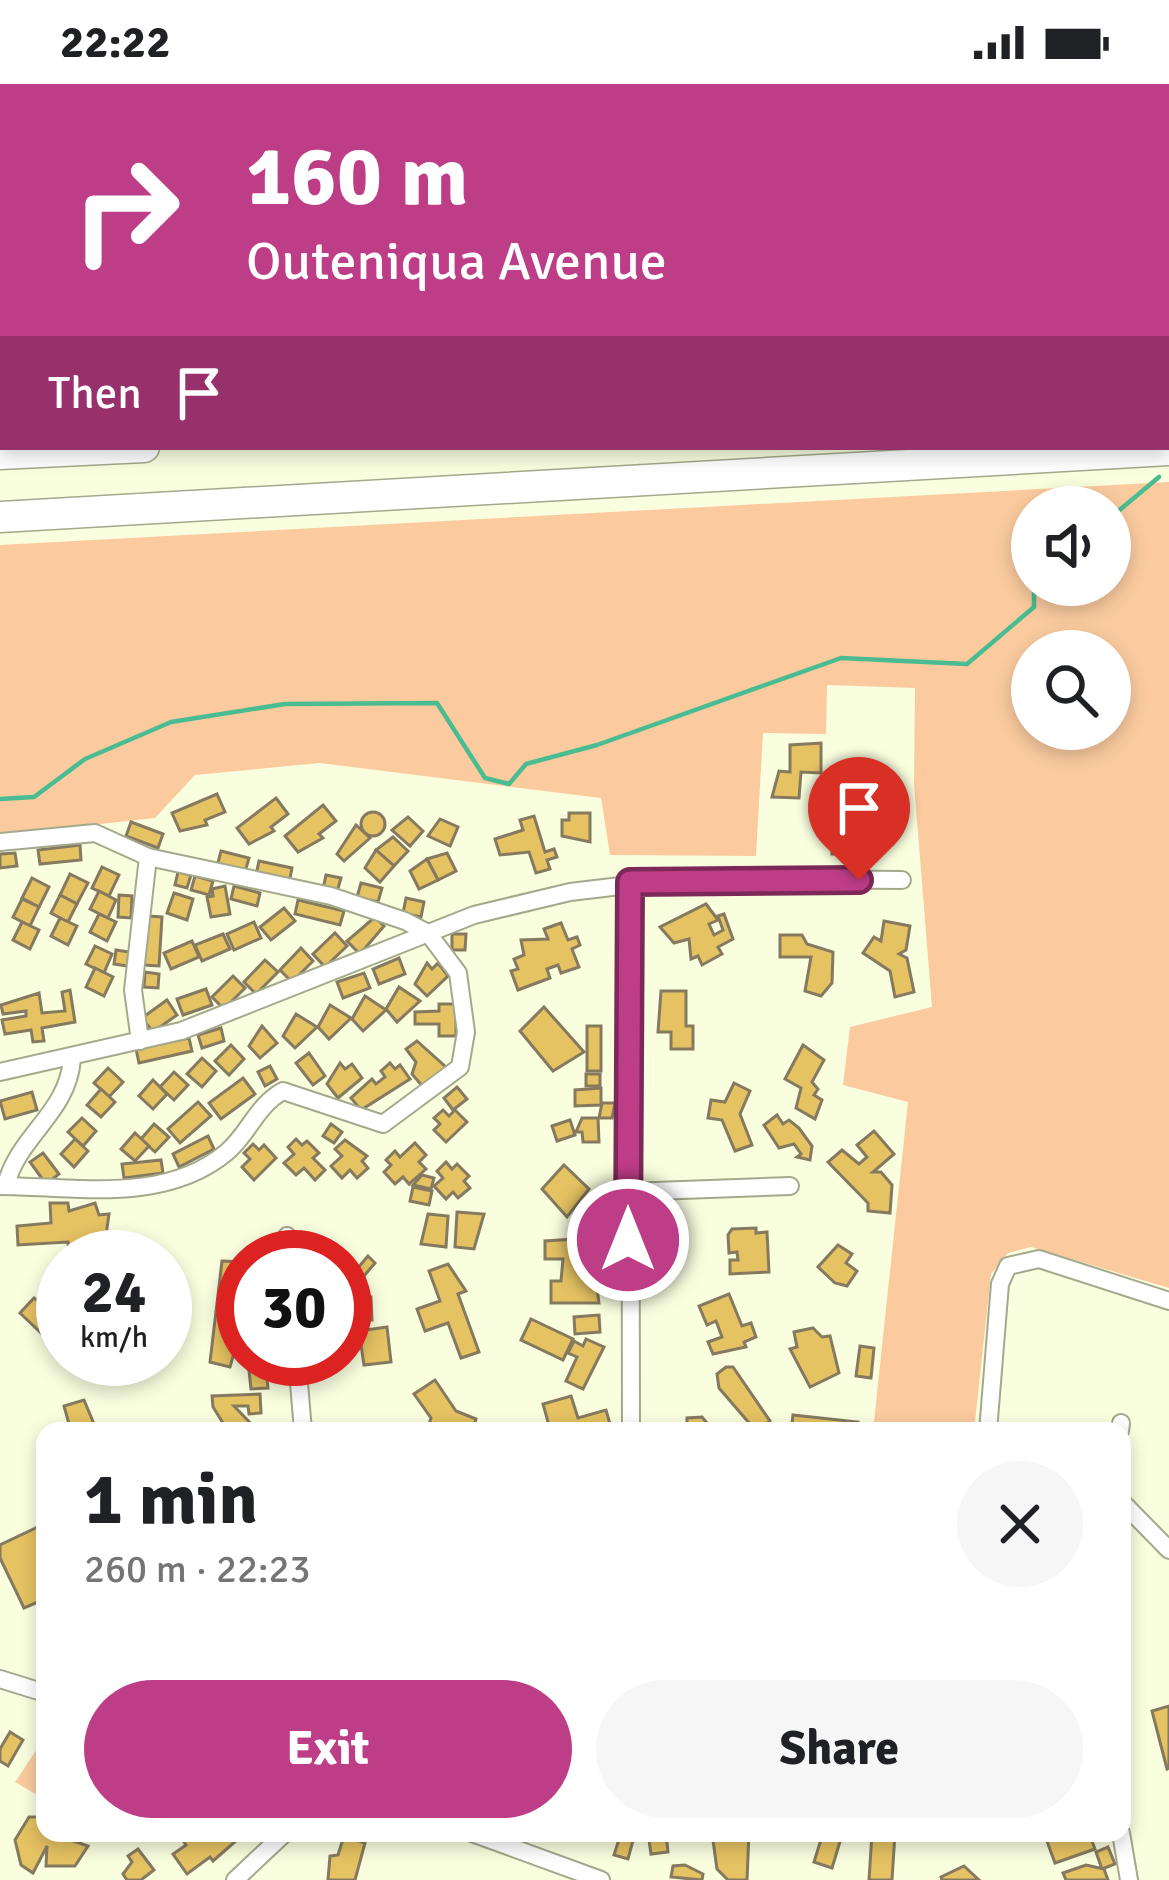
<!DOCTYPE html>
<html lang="en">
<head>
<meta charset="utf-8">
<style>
	:root { --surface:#fff; --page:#f6f6f6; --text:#202124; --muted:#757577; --accent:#be3d87 }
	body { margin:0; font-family:Signika,sans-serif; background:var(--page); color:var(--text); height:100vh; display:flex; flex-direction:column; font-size:45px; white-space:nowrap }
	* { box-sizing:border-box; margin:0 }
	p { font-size:39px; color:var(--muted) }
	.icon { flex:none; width:66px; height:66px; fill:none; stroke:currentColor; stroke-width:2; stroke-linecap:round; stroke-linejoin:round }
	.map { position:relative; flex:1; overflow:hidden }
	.panel { position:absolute; left:36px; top:1338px; width:1095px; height:420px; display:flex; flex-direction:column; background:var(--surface); border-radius:24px; box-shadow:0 6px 18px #0003 }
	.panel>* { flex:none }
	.guide { position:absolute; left:0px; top:0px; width:1170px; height:366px; box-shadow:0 6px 18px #0003; background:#be3d87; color:#fff; overflow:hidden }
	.fabs { position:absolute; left:1011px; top:402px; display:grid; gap:24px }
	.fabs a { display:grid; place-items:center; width:120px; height:120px; border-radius:50%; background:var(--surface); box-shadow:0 6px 18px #0003; font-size:60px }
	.speed { position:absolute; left:36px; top:1146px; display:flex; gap:24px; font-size:60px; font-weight:700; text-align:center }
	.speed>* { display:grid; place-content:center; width:156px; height:156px; border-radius:50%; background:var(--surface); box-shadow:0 6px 18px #0003; line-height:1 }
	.speed small { font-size:30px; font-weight:400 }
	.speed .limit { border:18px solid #d22; background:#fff; color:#111 }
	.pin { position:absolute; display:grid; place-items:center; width:102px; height:102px; color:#fff; margin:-123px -51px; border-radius:50% 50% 50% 0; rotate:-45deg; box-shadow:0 0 12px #0007 }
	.pin .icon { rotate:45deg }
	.me { position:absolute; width:132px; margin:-66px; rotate:0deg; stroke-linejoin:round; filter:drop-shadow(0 0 9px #0008) }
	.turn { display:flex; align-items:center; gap:42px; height:252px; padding:0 48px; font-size:54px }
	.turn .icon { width:156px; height:156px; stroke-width:2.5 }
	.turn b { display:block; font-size:84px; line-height:102px }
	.then { display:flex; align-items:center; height:114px; padding:0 48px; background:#0003; gap:24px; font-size:45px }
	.round { display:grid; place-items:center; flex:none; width:126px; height:126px; border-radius:63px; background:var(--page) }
	.summary { display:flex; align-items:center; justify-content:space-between; height:204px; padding:0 48px }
	h1 { font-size:72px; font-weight:700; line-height:90px }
	.cta { display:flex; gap:24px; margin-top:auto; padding:24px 48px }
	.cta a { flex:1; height:138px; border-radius:72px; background:var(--accent); color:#fff; font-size:48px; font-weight:700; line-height:138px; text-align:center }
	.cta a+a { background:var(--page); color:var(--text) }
	.status { display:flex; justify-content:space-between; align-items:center; height:84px; padding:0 60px; background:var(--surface); direction:ltr }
	.status svg { height:33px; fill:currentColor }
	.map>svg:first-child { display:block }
	.green { fill:#fbcb9f; fill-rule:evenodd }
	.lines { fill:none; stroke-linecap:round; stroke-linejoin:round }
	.stream { stroke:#4abc91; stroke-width:4.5 }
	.building { fill:#e5c262; stroke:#857a5f; stroke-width:3 }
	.street-casing { stroke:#a4a98c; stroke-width:20 }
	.highway-casing { stroke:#a4a98c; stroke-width:33 }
	.street { stroke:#fff; stroke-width:16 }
	.highway { stroke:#fff; stroke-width:30 }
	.route-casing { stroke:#7c2858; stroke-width:30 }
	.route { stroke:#be3d87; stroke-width:21 }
</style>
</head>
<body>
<div class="status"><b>22:22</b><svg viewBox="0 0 49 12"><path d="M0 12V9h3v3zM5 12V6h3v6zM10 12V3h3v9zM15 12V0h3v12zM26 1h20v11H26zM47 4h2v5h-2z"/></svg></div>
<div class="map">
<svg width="1169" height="1796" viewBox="0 0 1169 1796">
	<rect width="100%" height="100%" fill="#f9fedf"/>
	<!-- green -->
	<g class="green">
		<path d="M1169,398v806l-138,-41 -23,6 -17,21 -17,157h-101l35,-329 -65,-17 7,-58 82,-20 -18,-223 1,-96 -88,-3 -1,49 -63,-1 -7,123 -146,-1 -9,-57 -281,-35 -125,12 -40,43 -155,17v-290zM1032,423h78v78h-78zM1032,567h78v78h-78z"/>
		<polygon points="45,1653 45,1698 37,1711 15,1698"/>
	</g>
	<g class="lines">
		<!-- stream -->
		<g class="stream">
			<polyline points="1110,434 1159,393"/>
			<polyline points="0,715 34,713 85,675 171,638 285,620 437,619 485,694 509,700 526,680 597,661 841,574 967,580 1034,523 1034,501"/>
		</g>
	</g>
	<!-- building -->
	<g class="building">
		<polygon points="821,659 821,689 801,688 799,714 772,713 779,687 790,688 790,661"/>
		<polygon points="894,700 891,752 876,752 876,732 853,732 865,735 856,744 856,770 832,770 832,752 842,751 843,702"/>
		<polygon points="217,710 225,728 205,736 207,741 180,747 172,729"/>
		<polygon points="276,714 288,730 271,743 274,747 249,760 237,744"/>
		<polygon points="323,721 336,737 319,750 323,754 298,768 285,752"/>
		<circle cx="373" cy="740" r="12"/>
		<polygon points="569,729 590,729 590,758 562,752 562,736 569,736"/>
		<polygon points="534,732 545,768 554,765 557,773 547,776 550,785 536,789 529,768 500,771 495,755 523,746 520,736"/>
		<polygon points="408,733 423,747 410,762 392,746"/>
		<polygon points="440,735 458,743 450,762 428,752"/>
		<polygon points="131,738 163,750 158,764 126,752"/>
		<polygon points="356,741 370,754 344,777 337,770"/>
		<polygon points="393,753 408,767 394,782 376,766"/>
		<polygon points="80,761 81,776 40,780 38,766"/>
		<polygon points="376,766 394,782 380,798 365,784"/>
		<polygon points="221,767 249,774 245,788 217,782"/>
		<polygon points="15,769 17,782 0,784 0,770"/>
		<polygon points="447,769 456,787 438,796 427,775"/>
		<polygon points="427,775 438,796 419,805 410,787"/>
		<polygon points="259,777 292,784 289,799 256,791"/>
		<polygon points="102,783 119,791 109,812 92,804"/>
		<polygon points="178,788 191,791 187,804 175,801"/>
		<polygon points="70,790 88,799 77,820 60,811"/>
		<polygon points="326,791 341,794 337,808 323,805"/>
		<polygon points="195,792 213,797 209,811 191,806"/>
		<polygon points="32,794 49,803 39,823 22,814"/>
		<polygon points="361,799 382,804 378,818 357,813"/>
		<polygon points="225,802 230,830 211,833 207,813 213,812 212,805"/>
		<polygon points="234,802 260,809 257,822 231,815"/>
		<polygon points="99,807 116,816 108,834 90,825"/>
		<polygon points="174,809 193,815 187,836 167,829"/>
		<polygon points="60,811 77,820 68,838 51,829"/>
		<polygon points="119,811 132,812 131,834 118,833"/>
		<polygon points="406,814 424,818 421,833 403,829"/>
		<polygon points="22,815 39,823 30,842 13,833"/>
		<polygon points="298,816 344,827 340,841 295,830"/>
		<polygon points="706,820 718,836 709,840 714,851 723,846 718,832 724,830 733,855 718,863 722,870 702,881 698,872 691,875 689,855 674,859 660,843"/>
		<polygon points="284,824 295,837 271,856 260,843"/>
		<polygon points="99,830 116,838 107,857 90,848"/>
		<polygon points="148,832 162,833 159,882 144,881"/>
		<polygon points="375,833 384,842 360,870 347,857"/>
		<polygon points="60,834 77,842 68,861 51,852"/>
		<polygon points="884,837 910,842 906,866 899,870 907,874 914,908 895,913 890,887 863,869 874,853 881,857"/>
		<polygon points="22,838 39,846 30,865 13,856"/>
		<polygon points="254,838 261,854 234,866 227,850"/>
		<polygon points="561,839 568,856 577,853 580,861 572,865 579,883 561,889 558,881 547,885 550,894 518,906 511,887 518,885 514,875 524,871 521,856 548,855 544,845"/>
		<polygon points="335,849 347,862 325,883 313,870"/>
		<polygon points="223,850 230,865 202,877 195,861"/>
		<polygon points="452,850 466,850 465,866 452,866"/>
		<polygon points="780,851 802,851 807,860 833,868 832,899 821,912 805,907 811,873 780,873"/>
		<polygon points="192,857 199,873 171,885 164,869"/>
		<polygon points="95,862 112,870 104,889 86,880"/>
		<polygon points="301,864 313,877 292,898 280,886"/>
		<polygon points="116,866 129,868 127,882 114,880"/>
		<polygon points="399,874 405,890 379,900 373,885"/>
		<polygon points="265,876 278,888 256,910 244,898"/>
		<polygon points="427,879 432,885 438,879 448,892 427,912 415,900"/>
		<polygon points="95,884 113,893 104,912 86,903"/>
		<polygon points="145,888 159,890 158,904 144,903"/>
		<polygon points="364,889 370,904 343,914 337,898"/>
		<polygon points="233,892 245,904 224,925 212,913"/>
		<polygon points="399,903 420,917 397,938 386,925"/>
		<polygon points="206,905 212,921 183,931 177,915"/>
		<polygon points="70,906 75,938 42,944 44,957 33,958 31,946 5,950 2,936 26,932 26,927 3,930 1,921 39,909 42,929 65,927 62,908"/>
		<polygon points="661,907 686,907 686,942 693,942 693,965 671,965 671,948 658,948"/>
		<polygon points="365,912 386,926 363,947 352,935"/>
		<polygon points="167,916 177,931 153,948 142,934"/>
		<polygon points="439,920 456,920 456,952 439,952 439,940 415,940 415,928 439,927"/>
		<polygon points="330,921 351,934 329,955 318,943"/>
		<polygon points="544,923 584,968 553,987 520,947"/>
		<polygon points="296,930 317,943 295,964 283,952"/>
		<polygon points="262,942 277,959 260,974 249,962"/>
		<rect x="587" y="942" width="14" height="45"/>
		<polygon points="221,944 224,957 202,964 198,951"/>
		<polygon points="189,954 192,967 139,979 136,965"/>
		<polygon points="417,957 447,984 423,1003 412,990 416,978 406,965"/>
		<polygon points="231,961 244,975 229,991 215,977"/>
		<polygon points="803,961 824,976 812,998 818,1005 814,1011 822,1016 815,1035 796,1024 801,1004 785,995"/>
		<polygon points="309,969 325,992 313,1001 296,979"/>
		<polygon points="202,974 216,987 202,1003 187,990"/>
		<polygon points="340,979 345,985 352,980 362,994 338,1014 327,1000"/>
		<polygon points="390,979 395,985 400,981 410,995 361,1026 351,1014 372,995 376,1000 385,993 381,987"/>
		<polygon points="270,982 277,995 265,1002 258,988"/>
		<polygon points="108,984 123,998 109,1013 94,999"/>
		<polygon points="174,988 188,1001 174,1016 160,1003"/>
		<rect x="586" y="990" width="14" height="12"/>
		<polygon points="243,994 255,1010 221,1035 209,1019"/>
		<polygon points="153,996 167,1010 153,1025 139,1012"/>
		<polygon points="734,999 750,1007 740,1030 752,1061 735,1067 722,1036 708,1034 711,1016 725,1018"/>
		<polygon points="457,1003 467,1015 453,1026 444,1014"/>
		<polygon points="601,1004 601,1021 575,1022 575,1006"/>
		<polygon points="101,1005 115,1018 101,1033 87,1021"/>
		<polygon points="32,1008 37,1026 5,1035 0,1017"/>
		<polygon points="198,1018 211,1032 180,1059 168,1045"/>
		<polygon points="602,1019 615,1019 612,1034 599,1034"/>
		<polygon points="443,1026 449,1032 455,1026 467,1038 446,1058 434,1046 440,1040 434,1034"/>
		<polygon points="777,1031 783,1040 789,1036 799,1044 812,1062 810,1076 797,1073 801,1070 794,1060 779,1064 764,1041"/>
		<polygon points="82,1034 96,1047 83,1062 68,1048"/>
		<polygon points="582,1034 598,1034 599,1058 583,1058 582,1048 576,1048"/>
		<polygon points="570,1036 575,1051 557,1057 552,1042"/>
		<polygon points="154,1040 169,1053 155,1068 141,1055"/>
		<polygon points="331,1040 342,1048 334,1059 323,1052"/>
		<polygon points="874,1047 894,1070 873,1088 881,1088 892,1101 890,1129 868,1127 868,1119 828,1078 842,1066 859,1080 867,1073 857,1061"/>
		<polygon points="135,1049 149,1062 135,1077 121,1065"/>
		<polygon points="208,1052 214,1065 179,1083 173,1070"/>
		<polygon points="75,1055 88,1067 74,1083 61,1070"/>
		<polygon points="296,1055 302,1061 307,1057 319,1069 313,1074 325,1086 315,1096 304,1084 296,1091 284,1079 294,1070 288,1063"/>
		<polygon points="345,1056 367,1072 362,1077 368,1084 357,1094 350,1086 342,1094 331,1082 342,1072 335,1065"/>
		<polygon points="415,1059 426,1071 419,1078 426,1085 409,1100 403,1093 395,1100 384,1088 391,1081 386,1076 395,1067 400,1073"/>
		<polygon points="253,1060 259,1066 264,1061 276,1074 254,1096 242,1083 250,1075 244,1069"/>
		<polygon points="43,1069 59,1090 46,1100 30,1078"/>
		<polygon points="161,1076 163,1089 124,1094 122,1080"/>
		<polygon points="446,1078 452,1085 457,1080 469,1092 464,1097 470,1104 458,1114 453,1108 446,1115 434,1102 443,1094 437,1087"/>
		<polygon points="564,1081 589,1105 567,1133 542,1105"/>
		<polygon points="422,1091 434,1094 431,1105 413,1101"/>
		<polygon points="413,1103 432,1107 429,1121 410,1117"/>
		<polygon points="582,1114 597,1114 596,1136 581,1136"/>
		<polygon points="50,1119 68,1119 69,1127 95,1119 99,1131 109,1130 104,1165 69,1171 68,1158 18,1161 17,1142 51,1139"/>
		<polygon points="457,1128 484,1130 474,1165 455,1163"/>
		<polygon points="428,1130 448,1132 446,1163 421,1160"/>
		<polygon points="756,1144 756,1149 767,1148 769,1188 730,1190 730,1176 738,1176 737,1168 729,1169 728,1151 732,1145"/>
		<polygon points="590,1154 599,1219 551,1219 551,1197 561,1197 563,1175 545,1175 545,1157"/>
		<polygon points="838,1161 852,1170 846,1179 857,1187 847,1202 835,1199 818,1183"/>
		<polygon points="368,1172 375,1179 364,1192 357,1185"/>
		<polygon points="222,1177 243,1178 243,1255 238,1255 230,1283 210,1278"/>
		<polygon points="448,1180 466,1207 458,1210 479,1268 461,1274 448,1239 425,1247 417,1225 440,1217 429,1187"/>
		<polygon points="173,1196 174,1235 165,1235 165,1243 165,1197"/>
		<polygon points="729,1210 742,1242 751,1239 756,1253 744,1258 746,1263 713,1270 708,1258 722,1253 716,1237 707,1241 699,1222"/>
		<polygon points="371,1213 372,1236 358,1236 357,1214"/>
		<polygon points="34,1214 63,1234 62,1269 20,1229"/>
		<polygon points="599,1231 600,1248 575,1250 574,1233"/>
		<polygon points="531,1235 573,1255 563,1276 521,1256"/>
		<polygon points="387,1243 391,1278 364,1281 359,1247"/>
		<polygon points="813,1244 822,1253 830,1252 839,1289 810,1303 790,1265 797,1263 794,1248"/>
		<polygon points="586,1255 604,1263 583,1305 566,1297 577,1273 568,1269 574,1257 583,1262"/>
		<polygon points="860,1262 874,1264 871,1294 856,1292"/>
		<polygon points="726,1283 733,1283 770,1337 756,1347 719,1304 717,1290"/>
		<polygon points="266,1286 268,1304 251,1305 249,1287"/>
		<polygon points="435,1296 456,1327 476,1335 473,1347 448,1342 447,1347 427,1347 431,1334 414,1310"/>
		<polygon points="260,1310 261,1329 249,1330 248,1322 234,1322 258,1347 228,1347 213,1323 212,1312"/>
		<polygon points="571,1312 578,1334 606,1326 612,1347 542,1347 550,1345 543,1320"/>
		<polygon points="84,1316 97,1347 71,1347 64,1322"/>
		<polygon points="793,1331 858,1338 857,1347 791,1347"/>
		<polygon points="702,1333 711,1344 687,1343 687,1334"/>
		<polygon points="42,1441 45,1515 24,1524 0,1474 0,1461"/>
		<polygon points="1169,1622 1169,1684 1167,1685 1152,1627"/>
		<polygon points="10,1648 23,1656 8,1682 0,1677 0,1665"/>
		<polygon points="29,1733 45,1733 45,1749 75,1749 65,1754 88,1762 75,1782 46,1782 47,1762 33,1789 21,1781 15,1756"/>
		<polygon points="178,1749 245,1749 213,1777 210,1773 187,1790 173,1770 186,1761"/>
		<polygon points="621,1749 635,1749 628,1775 614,1771"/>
		<polygon points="648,1749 666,1749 668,1768 651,1770"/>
		<polygon points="712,1749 749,1749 747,1796 728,1796 717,1785"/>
		<polygon points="823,1749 842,1751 832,1784 814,1778"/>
		<polygon points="872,1749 895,1749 892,1796 869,1796"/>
		<polygon points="1044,1749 1089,1749 1095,1765 1055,1779"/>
		<polygon points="344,1752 365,1759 355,1796 328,1796 330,1772 338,1771"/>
		<polygon points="1108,1763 1115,1780 1102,1785 1096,1768"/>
		<polygon points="138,1765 154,1786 141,1796 127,1796 123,1790 132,1778 128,1772"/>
		<polygon points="685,1781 703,1790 702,1796 671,1793 673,1782"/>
		<polygon points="1086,1781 1104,1785 1108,1796 1066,1796 1063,1789"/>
		<polygon points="964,1782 979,1796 942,1796 941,1793"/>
	</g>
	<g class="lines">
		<!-- street casing -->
		<g class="street-casing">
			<g id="street">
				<polyline points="23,0 23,3"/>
				<polyline points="261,0 261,3"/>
				<polyline points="505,0 505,3"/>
				<polyline points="819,0 820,3"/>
				<polyline points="1077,3 1078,0"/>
				<path d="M0,758l95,-9 53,24 183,39 74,25 23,12 30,40 8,59 -6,35 -77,57 -100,-33c-27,15 -33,41 -56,61 -63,53 -154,34 -227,34"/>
				<polyline points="630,798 631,1347"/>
				<polyline points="140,957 133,906 148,773"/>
				<polyline points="0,988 181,947 474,831 570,808 688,794 902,796"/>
				<path d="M6,1101c12,-49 62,-72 66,-126"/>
				<polyline points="628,1108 790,1102"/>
				<polyline points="287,1152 289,1173"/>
				<polyline points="297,1275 303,1347"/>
				<polyline points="988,1347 1000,1200 1008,1182 1039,1175 1169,1217"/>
				<polyline points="1120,1347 1121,1339"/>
				<polyline points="1122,1418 1169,1466"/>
				<polyline points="0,1595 45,1609"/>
				<polyline points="472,1749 601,1796"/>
				<polyline points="1121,1749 1129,1796"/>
				<polyline points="235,1796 285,1749"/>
			</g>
		</g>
		<!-- highway casing -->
		<g class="highway-casing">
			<g id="highway">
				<polyline points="1167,312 1169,311"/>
				<polyline points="0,370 144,363"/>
				<polyline points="0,433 1169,366"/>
			</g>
		</g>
		<!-- street -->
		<use href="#street" class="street"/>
		<!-- highway -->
		<use href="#highway" class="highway"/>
	</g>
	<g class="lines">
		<!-- route casing -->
		<g class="route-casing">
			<polyline id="route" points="628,1156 630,798 859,796"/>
		</g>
		<!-- route -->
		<use href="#route" class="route"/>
	</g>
</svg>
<div class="fabs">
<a><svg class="icon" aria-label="sound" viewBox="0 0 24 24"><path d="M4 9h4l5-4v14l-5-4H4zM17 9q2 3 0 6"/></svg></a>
<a><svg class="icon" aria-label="search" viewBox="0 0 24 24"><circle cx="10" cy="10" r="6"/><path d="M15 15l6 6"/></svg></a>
</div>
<div class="speed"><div>24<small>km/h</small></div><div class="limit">30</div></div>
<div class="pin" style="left:859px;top:796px;background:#d93025"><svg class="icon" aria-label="arrive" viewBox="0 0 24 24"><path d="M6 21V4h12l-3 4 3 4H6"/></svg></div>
<svg class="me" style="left:628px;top:1156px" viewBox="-20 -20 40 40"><circle r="17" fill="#be3d87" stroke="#fff" stroke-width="3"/><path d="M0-11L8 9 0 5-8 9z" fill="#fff"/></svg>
<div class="guide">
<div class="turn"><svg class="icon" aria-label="right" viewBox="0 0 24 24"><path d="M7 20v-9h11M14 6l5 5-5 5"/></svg><div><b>160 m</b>Outeniqua Avenue</div></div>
<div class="then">Then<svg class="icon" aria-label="arrive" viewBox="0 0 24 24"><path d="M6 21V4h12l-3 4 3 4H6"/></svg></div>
</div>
<section class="panel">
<div class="summary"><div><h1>1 min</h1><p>260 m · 22:23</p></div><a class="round"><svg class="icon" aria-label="close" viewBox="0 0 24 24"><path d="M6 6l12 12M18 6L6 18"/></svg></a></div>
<div class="cta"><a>Exit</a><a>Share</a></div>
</section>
</div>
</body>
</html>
